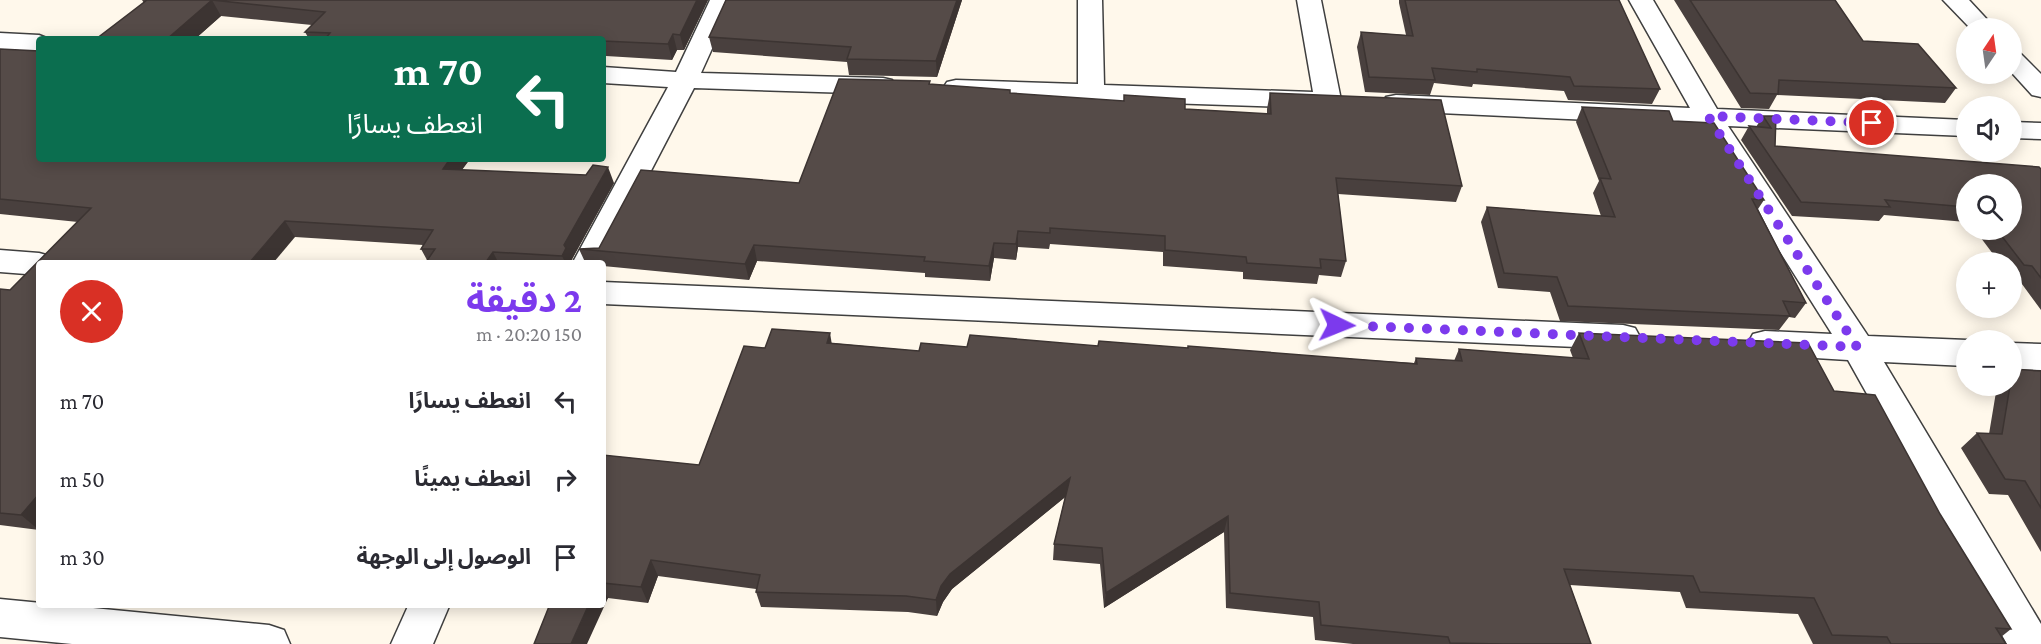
<!DOCTYPE html>
<html lang="ar">
<head>
<meta charset="utf-8">
<style>
	:root { --surface:#fff; --page:#f7f7f7; --text:#2b2b33; --muted:#7c7c81; --accent:#7c3aed }
	body { margin:0; font-family:"Crimson Pro","Noto Sans Arabic",serif; background:var(--page); color:var(--text); direction:rtl; height:100vh; display:flex; flex-direction:column; font-size:22px; white-space:nowrap }
	* { box-sizing:border-box; margin:0 }
	p { font-size:20px; color:var(--muted) }
	.icon { flex:none; width:33px; height:33px; fill:none; stroke:currentColor; stroke-width:2; stroke-linecap:round; stroke-linejoin:round }
	.map { position:relative; flex:1; overflow:hidden; direction:ltr }
	.sheet { position:absolute; left:36px; top:260px; width:570px; height:348px; display:flex; flex-direction:column; background:var(--surface); border-radius:6px; box-shadow:0 3px 15px #0003; direction:rtl }
	.sheet>* { flex:none }
	.hud { position:absolute; left:36px; top:36px; width:570px; height:126px; border-radius:6px; box-shadow:0 3px 15px #0003; direction:rtl; background:#0b6e4f; color:#fff; overflow:hidden }
	.needle { width:39px; rotate:13deg }
	.controls { position:absolute; left:1956px; top:18px; display:grid; gap:12px }
	.controls a { display:grid; place-items:center; width:66px; height:66px; border-radius:50%; background:var(--surface); box-shadow:0 3px 15px #0003; font-size:30px }
	.pin { position:absolute; display:grid; place-items:center; width:51px; height:51px; color:#fff; margin:-26px; border:3px solid #fff; border-radius:50%; box-shadow:0 2px 6px #0007 }
	.me { position:absolute; width:66px; margin:-33px; rotate:92deg; stroke-linejoin:round; filter:drop-shadow(0 0 4px #0008) }
	.turn { display:flex; align-items:center; gap:21px; height:126px; padding:0 24px; font-size:27px }
	.turn .icon { width:78px; height:78px; stroke-width:2.5 }
	.turn b { display:block; font-size:42px; line-height:51px }
	.round { display:grid; place-items:center; flex:none; width:63px; height:63px; border-radius:32px; background:var(--page) }
	.head { display:flex; align-items:center; justify-content:space-between; height:102px; padding:0 24px }
	h1 { font-size:36px; font-weight:700; line-height:45px; color:var(--accent) }
	ul { padding:0; list-style:none }
	li { display:flex; align-items:center; gap:18px; height:78px; padding:0 24px }
	li div { flex:1 }
	li b { display:block; font-size:22px }
	li em { font-style:normal }
	.map>svg:first-child { display:block }
	.lines { fill:none; stroke-linecap:round; stroke-linejoin:round }
	.minor-casing { stroke:#3f3f3f; stroke-width:3 }
	.minor { fill:#fff; fill-rule:evenodd }
	.wall { fill:#49403e }
	.shaded-wall { fill:#3c3432 }
	.building { fill:#554b48; stroke:#3c3432; stroke-width:1.5 }
	.route { stroke:#7c3aed; stroke-width:10; stroke-dasharray:0 18 }
</style>
</head>
<body>
<div class="map">
<svg width="2041" height="644" viewBox="0 0 2041 644">
	<rect width="100%" height="100%" fill="#fff8eb"/>
	<g class="lines">
		<!-- minor casing -->
		<g class="minor-casing">
			<g id="minor">
				<polygon points="710,0 734,0 701,73 883,78 892,80 896,86 892,92 883,94 694,88 603,263 573,262 668,87 603,83 603,67 676,72"/>
				<polygon points="1078,0 1102,0 1104,85 1313,92 1297,0 1321,0 1341,100 1337,106 1315,108 956,96 947,94 943,88 947,82 956,80 1078,84"/>
				<polygon points="1629,0 1653,0 1717,109 1966,120 1966,136 1728,126 1868,336 1967,340 1966,366 1884,362 2041,624 2041,644 2007,644 1848,360 1765,355 1753,352 1748,343 1753,334 1765,331 1832,334 1700,125 1396,111 1386,109 1383,103 1386,97 1396,95 1690,108"/>
				<polygon points="1943,0 1969,0 1995,28 1970,28"/>
				<polygon points="0,33 39,35 49,39 39,39 39,51 0,49"/>
				<polygon points="2012,51 2021,54 2041,74 2041,97 2032,95 2012,73"/>
				<polygon points="2012,122 2041,123 2041,139 2012,138"/>
				<polygon points="0,250 39,253 50,256 54,262 39,262 39,275 0,272"/>
				<polygon points="603,282 1623,325 1635,328 1640,337 1635,346 1623,349 603,304"/>
				<polygon points="2012,343 2041,344 2041,370 2012,369"/>
				<polygon points="0,599 269,625 284,630 290,644 72,644 0,637"/>
				<polygon points="409,604 450,604 433,644 391,644"/>
			</g>
		</g>
		<!-- minor -->
		<use href="#minor" class="minor"/>
	</g>
	<!-- wall -->
	<g class="wall">
		<polygon points="142,0 708,0 684,50 677,50 672,60 606,56 603,60 603,39 309,39 305,32 312,25 221,16 195,39 96,39 144,3"/>
		<polygon points="726,0 962,0 937,77 849,75 847,62 713,52 709,37"/>
		<polygon points="1399,0 1619,0 1660,89 1652,104 1568,100 1564,91 1473,84 1472,87 1434,83 1430,95 1365,92 1357,47 1361,32 1406,35 1399,3"/>
		<polygon points="1674,0 1835,0 1863,41 1956,88 1945,103 1777,95 1769,109 1741,108"/>
		<polygon points="0,49 39,159 470,159 462,170 614,183 571,261 572,262 426,262 427,260 421,249 423,245 295,237 39,262 39,530 0,525 0,289 10,290 78,222 0,214"/>
		<polygon points="930,84 1010,90 1010,93 1185,109 1267,114 1267,109 1270,93 1462,186 1456,202 1338,194 1346,261 1341,277 1319,275 1317,284 1243,279 1243,272 1163,266 1163,252 1050,244 1049,249 1018,247 1016,260 994,258 990,281 925,277 925,273 757,261 749,280 603,266 603,262 585,262 579,249 599,248 799,183"/>
		<polygon points="1582,107 1673,121 1764,200 1758,209 1806,303 1795,318 1789,317 1779,330 1560,321 1550,292 1498,288 1481,222 1487,207 1601,216 1593,193 1599,181 1576,122"/>
		<polygon points="1763,116 1776,116 1775,146 2041,169 2041,310 2019,280 2012,279 2012,262 1999,262 1975,230 2012,230 1966,184 1966,222 1884,215 1879,221 1792,216 1741,140 1749,126 1756,127"/>
		<polygon points="1579,333 1834,391 1940,514 2011,629 2001,637 2006,644 1813,644 1798,614 1686,608 1680,592 1570,585 1591,644 1353,644 1315,640 1313,617 1226,608 1224,532 1104,608 1100,564 1053,560 1054,544 1065,497 952,589 943,602 937,616 908,612 761,607 756,592 756,589 658,576 648,603 608,598 603,604 603,455 699,465 765,348 832,343 919,351 967,347 1098,346 1187,348 1414,363 1416,358 1454,361 1459,349 1573,358 1570,350"/>
		<polygon points="2012,369 2041,371 2041,552 2008,495 1989,494 1961,448 1977,433 1989,434 1997,386 2012,386"/>
	</g>
	<!-- shaded-wall -->
	<g class="shaded-wall">
		<polygon points="212,0 221,16 195,39 167,39"/>
		<polygon points="697,0 708,0 684,50 680,35"/>
		<polygon points="957,0 962,0 937,77 936,61"/>
		<polygon points="673,34 677,50 672,60 668,44"/>
		<polygon points="603,48 606,56 603,60"/>
		<polygon points="450,159 470,159 450,185 443,169"/>
		<polygon points="608,167 614,183 571,261 572,262 565,262 562,256 564,245"/>
		<polygon points="285,221 295,237 274,262 250,262"/>
		<polygon points="1018,231 1018,247 1016,260 1016,244"/>
		<polygon points="994,243 994,258 990,281 989,266"/>
		<polygon points="754,245 757,261 749,280 745,264"/>
		<polygon points="493,252 498,262 486,262"/>
		<polygon points="830,333 833,351 827,343"/>
		<polygon points="1070,478 1069,494 952,589 943,602 937,616 936,600 941,586 950,574"/>
		<polygon points="39,494 39,530 21,515"/>
		<polygon points="1228,516 1224,532 1104,608 1106,593"/>
		<polygon points="651,560 658,576 648,603 641,587"/>
		<polygon points="603,589 608,598 587,644 571,644 589,604 603,604"/>
	</g>
	<!-- building -->
	<g class="building">
		<polygon points="147,0 697,0 680,35 673,34 668,44 603,41 603,39 325,39 330,33 305,32 325,12 212,0 167,39 96,39"/>
		<polygon points="726,0 957,0 936,61 847,59 851,47 709,37"/>
		<polygon points="1405,0 1619,0 1660,89 1574,86 1570,77 1477,69 1477,72 1432,68 1435,80 1369,77 1361,32 1413,36"/>
		<polygon points="1690,0 1835,0 1863,41 1918,44 1956,88 1779,80 1778,94 1750,93"/>
		<polygon points="0,49 39,51 39,159 450,159 443,169 586,175 593,165 608,167 564,245 566,248 562,256 493,252 486,262 426,262 435,249 421,249 433,230 285,221 250,262 39,262 39,494 21,515 0,513 0,289 10,290 91,208 0,199"/>
		<polygon points="839,79 930,81 929,84 1010,90 1010,93 1124,101 1124,95 1185,99 1185,109 1271,114 1270,93 1441,100 1462,186 1336,178 1346,261 1320,259 1321,268 1247,263 1246,257 1165,250 1165,236 1050,228 1050,233 1018,231 1016,244 994,243 989,266 924,261 925,257 754,245 745,264 579,249 599,248 641,170 799,183"/>
		<polygon points="1582,107 1669,111 1673,121 1714,123 1764,200 1752,199 1806,303 1783,301 1790,316 1568,306 1557,277 1504,273 1487,207 1615,217 1600,178 1611,179"/>
		<polygon points="1763,116 1776,116 1775,146 2039,167 2041,169 2041,278 2032,266 2024,265 1997,230 2012,230 2012,184 1966,184 1966,207 1885,200 1890,207 1801,202 1749,126 1771,128"/>
		<polygon points="772,329 830,333 827,343 919,351 921,343 967,347 970,335 1098,346 1099,341 1188,348 1188,346 1417,364 1416,358 1462,361 1459,349 1589,359 1579,333 1808,343 1834,391 1875,395 1940,514 2011,629 1996,628 2006,644 1891,644 1887,637 1832,635 1814,598 1700,592 1693,576 1564,569 1591,644 1503,644 1450,643 1448,637 1321,625 1319,602 1230,593 1228,516 1106,593 1102,548 1054,544 1070,478 950,574 941,586 936,600 906,596 756,592 760,575 651,560 641,587 603,583 603,455 699,465 744,346 765,348"/>
		<polygon points="2012,369 2041,371 2041,508 2025,481 2005,479 1977,433 2002,434 2010,386 2012,386"/>
		<polygon points="550,604 589,604 571,644 534,644"/>
	</g>
	<g class="lines">
		<!-- route -->
		<polyline class="route" points="1337,325 1857,347 1708,116 1872,123"/>
	</g>
</svg>
<div class="controls">
<a><svg class="needle" viewBox="-14 -14 28 28"><path d="M0-13l5 13h-10z" fill="#e53935"/><path d="M0 13l5-13h-10z" fill="#7c7c81"/></svg></a>
<a><svg class="icon" aria-label="sound" viewBox="0 0 24 24"><path d="M4 9h4l5-4v14l-5-4H4zM17 9q2 3 0 6"/></svg></a>
<a><svg class="icon" aria-label="search" viewBox="0 0 24 24"><circle cx="10" cy="10" r="6"/><path d="M15 15l6 6"/></svg></a>
<a>+</a>
<a>−</a>
</div>
<div class="pin" style="left:1872px;top:123px;background:#d93025"><svg class="icon" aria-label="arrive" viewBox="0 0 24 24"><path d="M6 21V4h12l-3 4 3 4H6"/></svg></div>
<svg class="me" style="left:1337px;top:325px" viewBox="-20 -20 40 40"><path d="M0-17L14 15 0 8-14 15z" fill="#7c3aed" stroke="#fff" stroke-width="4"/></svg>
<div class="hud">
<div class="turn"><svg class="icon" aria-label="left" viewBox="0 0 24 24"><path d="M17 20v-9H6M10 6l-5 5 5 5"/></svg><div><b>70 m</b>انعطف يسارًا</div></div>
</div>
<section class="sheet">
<div class="head"><div><h1>2 دقيقة</h1><p>150 m · 20:20</p></div><a class="round" style="background:#d93025;color:#fff"><svg class="icon" aria-label="close" viewBox="0 0 24 24"><path d="M6 6l12 12M18 6L6 18"/></svg></a></div>
<ul>
<li><svg class="icon" aria-label="left" viewBox="0 0 24 24"><path d="M17 20v-9H6M10 6l-5 5 5 5"/></svg><div><b>انعطف يسارًا</b></div><em>70 m</em></li>
<li><svg class="icon" aria-label="right" viewBox="0 0 24 24"><path d="M7 20v-9h11M14 6l5 5-5 5"/></svg><div><b>انعطف يمينًا</b></div><em>50 m</em></li>
<li><svg class="icon" aria-label="arrive" viewBox="0 0 24 24"><path d="M6 21V4h12l-3 4 3 4H6"/></svg><div><b>الوصول إلى الوجهة</b></div><em>30 m</em></li>
</ul>
</section>
</div>
</body>
</html>
